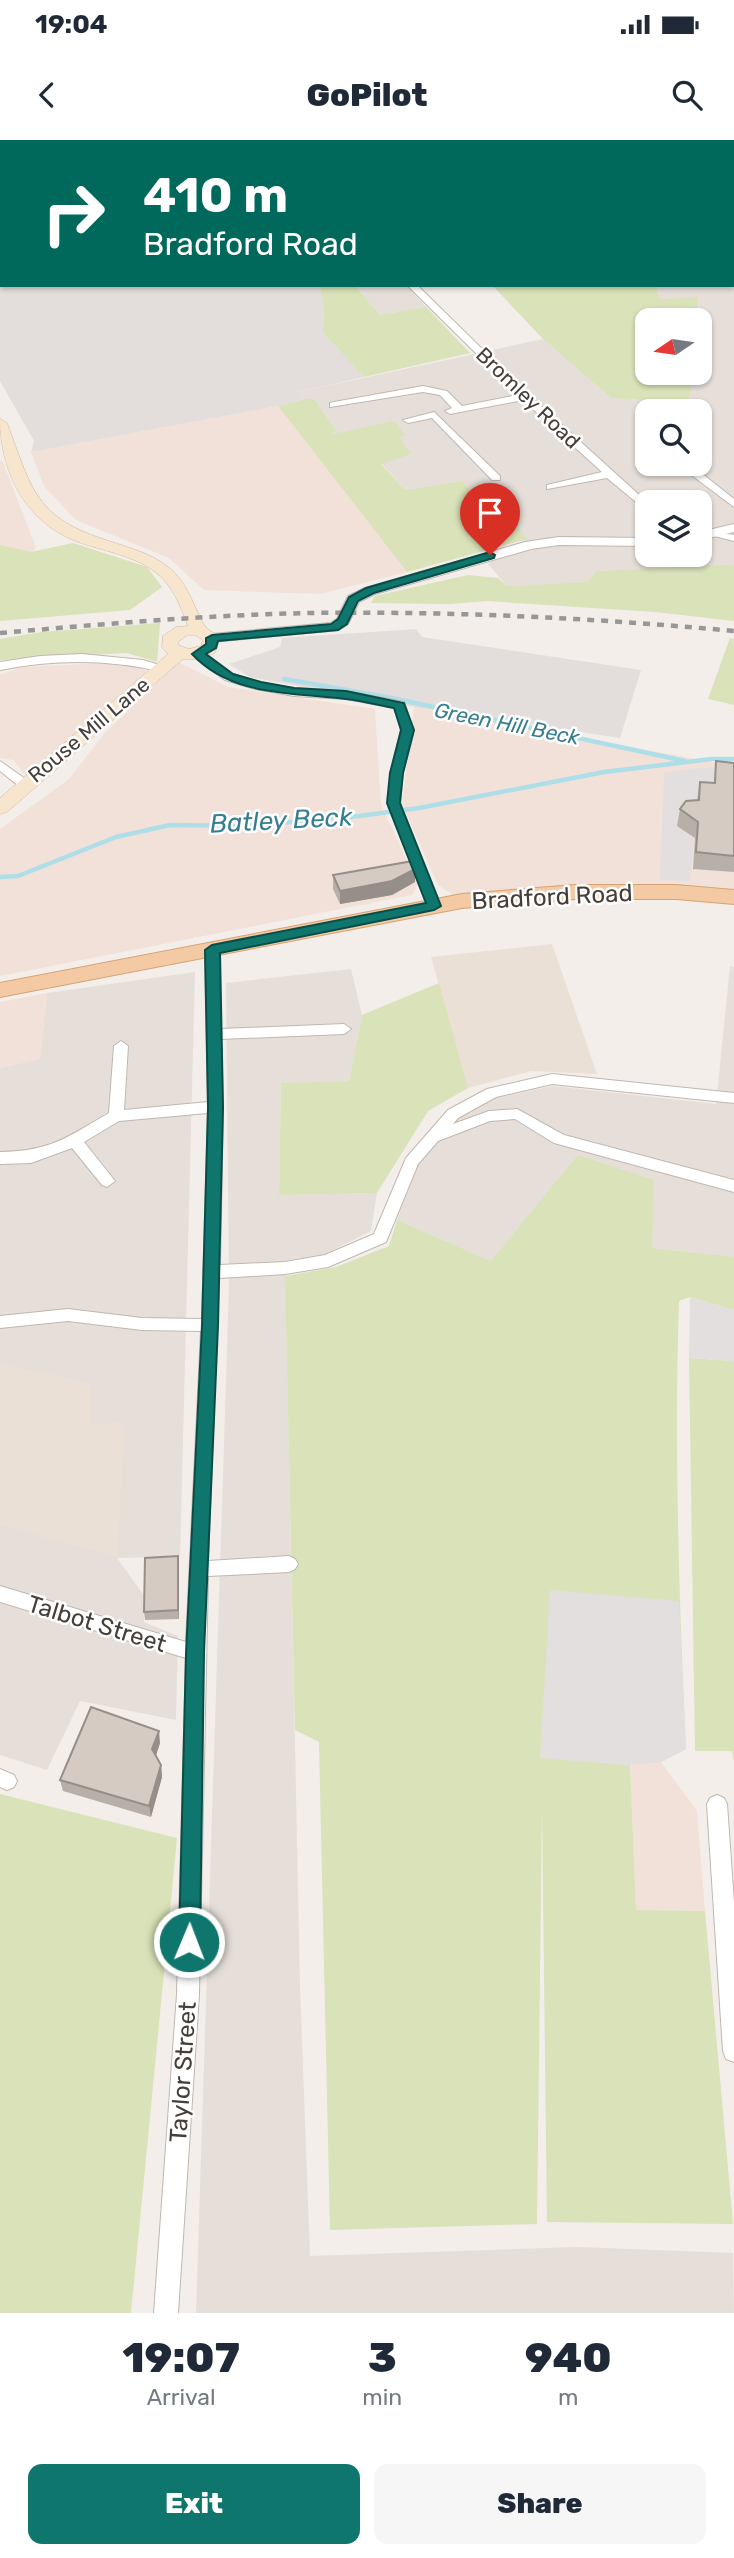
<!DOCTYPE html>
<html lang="en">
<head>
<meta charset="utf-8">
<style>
	:root { --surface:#fff; --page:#f6f6f7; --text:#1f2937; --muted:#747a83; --accent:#0f766e }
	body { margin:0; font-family:Rubik,sans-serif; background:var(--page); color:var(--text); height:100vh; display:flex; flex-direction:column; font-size:26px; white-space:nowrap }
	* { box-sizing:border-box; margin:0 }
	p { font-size:23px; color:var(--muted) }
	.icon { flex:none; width:38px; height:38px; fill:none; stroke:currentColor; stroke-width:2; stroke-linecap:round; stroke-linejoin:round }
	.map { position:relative; height:2173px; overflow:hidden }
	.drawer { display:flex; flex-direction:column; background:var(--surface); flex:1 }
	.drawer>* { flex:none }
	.hud { position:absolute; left:0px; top:0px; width:735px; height:147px; box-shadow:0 2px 5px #0004; background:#00695c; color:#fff; overflow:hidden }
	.needle { width:46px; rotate:257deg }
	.buttons { position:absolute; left:635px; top:168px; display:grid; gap:14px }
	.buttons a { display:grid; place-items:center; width:77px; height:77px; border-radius:14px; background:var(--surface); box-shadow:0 2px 5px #0004; font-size:35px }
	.pin { position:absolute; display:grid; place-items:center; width:60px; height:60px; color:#fff; margin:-72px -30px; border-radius:50% 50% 50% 0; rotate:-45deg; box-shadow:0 0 7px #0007 }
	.pin .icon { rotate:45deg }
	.me { position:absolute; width:77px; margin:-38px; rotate:1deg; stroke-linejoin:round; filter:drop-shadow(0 0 5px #0008) }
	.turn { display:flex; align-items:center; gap:24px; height:147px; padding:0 28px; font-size:32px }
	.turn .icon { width:91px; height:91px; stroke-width:2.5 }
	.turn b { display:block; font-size:49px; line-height:60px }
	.eta { display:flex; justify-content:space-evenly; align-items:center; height:119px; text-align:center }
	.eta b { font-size:42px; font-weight:800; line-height:49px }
	.action { display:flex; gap:14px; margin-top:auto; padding:14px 28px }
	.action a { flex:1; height:80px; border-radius:14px; background:var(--accent); color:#fff; font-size:28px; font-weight:800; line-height:80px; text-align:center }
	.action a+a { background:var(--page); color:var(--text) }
	.status { display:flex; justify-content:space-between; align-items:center; height:49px; padding:0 35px; background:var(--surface); direction:ltr }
	.status svg { height:19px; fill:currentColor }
	header { display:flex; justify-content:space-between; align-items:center; height:91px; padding:0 28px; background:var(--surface); font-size:32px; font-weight:800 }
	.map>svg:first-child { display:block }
	.residential { fill:#e6dfd9; fill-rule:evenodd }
	.commercial { fill:#f2e1d8 }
	.industrial { fill:#e3dedb }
	.education { fill:#eae0d5 }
	.green { fill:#d9e2b8 }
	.parking { fill:#e2dfde }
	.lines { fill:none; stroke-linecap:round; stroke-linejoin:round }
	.stream { stroke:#aedee8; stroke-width:4.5 }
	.minor-casing { stroke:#c0b7b0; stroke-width:2 }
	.tertiary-casing { stroke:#c0b7b0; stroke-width:2 }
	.secondary-casing { stroke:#d0b9a1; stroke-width:1 }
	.primary-casing { stroke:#d6a375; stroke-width:2 }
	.minor { fill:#fff; fill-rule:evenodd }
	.tertiary { fill:#fff; fill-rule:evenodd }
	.secondary { fill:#f8e5ce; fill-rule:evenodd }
	.primary { fill:#f3caa3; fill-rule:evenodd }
	.rail { stroke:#979797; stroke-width:4.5; stroke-dasharray:7 7; stroke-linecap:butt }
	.wall { fill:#b8afa8 }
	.shaded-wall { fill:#968e88 }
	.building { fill:#d6cbc3; stroke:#968e88; stroke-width:2 }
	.route { fill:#0f766e; stroke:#0a4d48; stroke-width:2 }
	.labels { text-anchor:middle; stroke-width:5; stroke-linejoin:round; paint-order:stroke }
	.far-street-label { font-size:21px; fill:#463e39; stroke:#fff }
	.far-water-label { font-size:21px; font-style:italic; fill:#377e90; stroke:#fff }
	.street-label { font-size:24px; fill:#463e39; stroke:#fff }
	.water-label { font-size:26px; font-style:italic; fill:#377e90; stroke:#fff }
</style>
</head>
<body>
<div class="status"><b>19:04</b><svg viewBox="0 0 49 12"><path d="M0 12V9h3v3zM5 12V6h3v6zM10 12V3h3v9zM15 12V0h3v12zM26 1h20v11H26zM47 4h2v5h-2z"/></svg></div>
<header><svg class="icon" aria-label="back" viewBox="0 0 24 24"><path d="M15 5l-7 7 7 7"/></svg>GoPilot<svg class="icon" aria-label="search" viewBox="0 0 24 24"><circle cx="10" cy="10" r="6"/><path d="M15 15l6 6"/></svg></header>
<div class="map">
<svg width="734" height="2173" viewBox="0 0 734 2173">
	<rect width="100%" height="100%" fill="#f3eeea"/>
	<!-- residential -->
	<g class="residential">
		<polygon points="354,145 406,145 426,167 380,175"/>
		<path d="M656,145h76l2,5v276l-138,5 -9,11 -80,4 -19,-22 38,-25 -15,-21 -33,-19 -16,-18 -57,9 -22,-25 -38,-5 -18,-27 8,-2 -21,-32h-9l-7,-7 245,-53 68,59 76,5 7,-30h6l-2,-75 -38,1zM648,271h52v53h-52zM648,362h52v53h-52z"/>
		<polygon points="730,826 734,827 734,1117 652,1108 491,1121 397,1080 414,1029 431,1007 453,981 495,958 553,946 716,964"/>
		<polygon points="351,829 362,875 349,941 281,944 279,1055 377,1053 371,1091 325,1114 285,1121 300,1846 310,2116 578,2107 733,2113 734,2173 196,2173 229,1146 226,843"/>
		<polygon points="195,832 180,1417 117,1418 143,1454 144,1482 178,1496 176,1580 80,1561 47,1630 0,1615 0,928 40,918 47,853"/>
	</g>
	<!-- commercial -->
	<g class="commercial">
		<polygon points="278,266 407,432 320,454 204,450 169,418 76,380 44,346 31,312"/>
		<polygon points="2,320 36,408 0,443 0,321"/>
		<polygon points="178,522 228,547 375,569 381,665 418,744 412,755 0,836 0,689 68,640 104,594"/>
		<polygon points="109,523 148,530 26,636 13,620 0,618 0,535 23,527"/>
		<polygon points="414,567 734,626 734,761 575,752 462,761 438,745 402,664"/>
		<polygon points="47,853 40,919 0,928 0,862"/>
		<polygon points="661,1622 697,1671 705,1771 636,1770 630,1623"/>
	</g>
	<!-- industrial -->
	<g class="industrial">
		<polygon points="0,0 248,0 250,2 2,2 2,145 319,145 324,163 323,193 364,237 298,252 305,259 278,266 31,312 34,301 0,241"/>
		<polygon points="416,489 422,497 641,530 620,598 414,567 250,537 229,524 280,507 282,498"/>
	</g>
	<!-- education -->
	<g class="education">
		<polygon points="552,804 597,934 531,931 468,948 431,817"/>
		<polygon points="0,1224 91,1243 91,1284 125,1282 117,1417 0,1385"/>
	</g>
	<!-- green -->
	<g class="green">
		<polygon points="319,145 354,145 380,175 426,167 470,213 364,237 323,193 324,164"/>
		<polygon points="656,145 660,159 698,157 698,180 648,180 648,233 694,233 688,263 611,258 543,199 493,146"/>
		<polygon points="305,259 314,259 336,291 328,295 394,281 405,295 399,297 411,314 381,324 405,350 462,341 478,359 511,378 527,399 407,432 278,266"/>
		<polygon points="73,403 147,427 162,447 130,470 0,481 0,405 31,412"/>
		<polygon points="728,425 734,426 734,481 655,472 487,461 450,464 371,463 375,456 468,435 498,438 507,446 587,442 596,431"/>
		<polygon points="160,483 157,522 127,513 0,520 0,499 42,492"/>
		<polygon points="730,498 734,499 734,565 708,559"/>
		<polygon points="439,843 468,948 428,971 377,1053 279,1055 281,943 349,941 362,875"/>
		<path d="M578,1015l76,25 -2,68 82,9v53l-44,-13 -11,4c-5,149 0,299 7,448l-25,13 -31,2 6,146 69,1 28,313 -186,-2 -5,-416 -5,418 -207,6 -11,-488 -24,-12 -10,-454 51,-9 53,-21 8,-26 94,41z"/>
		<polygon points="689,1218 734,1221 734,1623 732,1611 695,1611"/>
		<polygon points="0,1654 177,1698 131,2173 0,2173"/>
	</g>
	<!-- parking -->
	<g class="parking">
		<polygon points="734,626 713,660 681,688 695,694 690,741 660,740 664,633 697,628"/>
		<polygon points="690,1157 734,1170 734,1221 689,1218"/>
		<polygon points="550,1450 679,1461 686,1609 661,1622 625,1625 540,1618"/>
	</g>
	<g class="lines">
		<!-- stream -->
		<g class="stream">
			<polyline points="284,539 387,557 685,621"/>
			<polyline points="0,737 18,736 116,697 170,685 245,686 359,676 419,668 604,632 712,619 734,619"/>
		</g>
		<!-- minor casing -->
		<g class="minor-casing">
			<g id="minor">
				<rect x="733" y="4" width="1" height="4"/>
				<polygon points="407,145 417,145 529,255 648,363 648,372 607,338 547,349 547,345 602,332 523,260 450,274 445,271 452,268 440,255 423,252 330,267 330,263 334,262 423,246 447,251 462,266 518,255"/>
				<polygon points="434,272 500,336 500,340 492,340 432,278 408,283 403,280"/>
				<polygon points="682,324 690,324 734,359 734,367 682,328"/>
				<polygon points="710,391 734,395 734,401 710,395"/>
				<polygon points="198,510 233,534 261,543 294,548 346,551 404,562 413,590 403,633 400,663 441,766 439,769 429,769 427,766 388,663 391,633 401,590 395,568 346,559 294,556 255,549 225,540 194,517 194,511"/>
				<path d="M82,514l61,6 26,8 -6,4c-55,-13 -108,-13 -163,-2v-8l40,-6z"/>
				<polygon points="0,621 28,641 28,647 20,647 0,631"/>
				<path d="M212,805l7,5 2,79 123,-5 7,5 -7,5 -123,5 2,68 -3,158 65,-3 40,-7 49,-21 32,-76 42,-48 39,-21 65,-15 182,19v10l-182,-19 -56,13 -38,21 -5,6 36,-13 28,-2 47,26 170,45v12l-180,-49 -39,-24 -25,2 -52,20 -20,23 -32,78 -58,25 -43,7 -66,4 -11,283 81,-5 6,3 3,5 -3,5 -6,3 -81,4 -9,418 -21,319h-24l23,-319 9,-336 -186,-56v-16l186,56 15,-311 -59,-1 -74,-9 -68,7v-12l68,-7 74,9 60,1 6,-206 -89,8 -35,21 31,39 -8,6 -5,-2 -30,-37 -41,15 -31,1v-12c51,-1 66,-14 109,-39l5,-67 7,-5 7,5 -4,64 84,-8 -3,-152z"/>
				<polygon points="0,1629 14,1635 17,1641 14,1647 7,1650 0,1647"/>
				<polygon points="717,1655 724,1658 727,1664 734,1763 734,1922 726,1919 723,1911 707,1664 710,1658"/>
			</g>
		</g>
		<!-- tertiary casing -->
		<g class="tertiary-casing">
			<g id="tertiary">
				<polygon points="659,0 670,0 671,2 660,2"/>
				<rect x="733" y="136" width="1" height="8"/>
				<polygon points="734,384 734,392 700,400 700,392"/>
				<polygon points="559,397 648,398 648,406 559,405 531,409 375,454 359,462 348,484 339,490 212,502 205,498 212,494 330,483 337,479 348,456 365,448 525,402"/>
			</g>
		</g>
		<!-- secondary casing -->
		<g class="secondary-casing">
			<path id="secondary" d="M0,279l7,4c25,67 28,95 102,118 20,7 42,12 59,26 20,16 24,36 36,58 4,6 12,8 16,13l-5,15 -21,6h-11l-176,153 -7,2v-16l168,-144 -6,-7 1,-11 13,-9 12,-1c-8,-21 -15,-41 -34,-55 -22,-16 -50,-20 -76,-29 -52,-19 -78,-70 -78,-123zM195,495l8,5 -2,6 -12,3 -11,-4v-3l8,-6z"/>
		</g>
		<!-- primary casing -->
		<g class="primary-casing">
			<polygon id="primary" points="575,745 676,745 734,750 734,764 676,759 575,759 462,768 0,857 0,843 462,754"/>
		</g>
		<!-- minor -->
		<use href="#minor" class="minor"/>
		<!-- tertiary -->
		<use href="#tertiary" class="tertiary"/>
		<!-- secondary -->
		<use href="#secondary" class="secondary"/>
		<!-- primary -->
		<use href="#primary" class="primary"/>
		<!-- rail -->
		<path class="rail" d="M0,493c104,-9 207,-18 311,-20 142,-2 282,5 423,18"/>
	</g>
	<!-- wall -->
	<g class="wall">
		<polygon points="716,621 734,623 734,732 693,729 695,698 677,686 680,669 697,660 700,642 714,643"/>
		<polygon points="415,729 415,742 392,755 340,764 333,749 333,735"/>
		<polygon points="179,1424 179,1479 145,1480 144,1472"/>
		<polygon points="160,1603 156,1616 161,1625 162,1637 151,1677 63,1651 60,1640"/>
	</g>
	<!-- shaded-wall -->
	<g class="shaded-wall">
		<polygon points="415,729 415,742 392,755 340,764 340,751"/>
		<polygon points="178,1416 179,1424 179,1479 178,1470"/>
		<polygon points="159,1591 160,1603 154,1621 152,1609"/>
		<polygon points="161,1625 162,1637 151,1677 149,1666"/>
	</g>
	<!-- building -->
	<g class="building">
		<polygon points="716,621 734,623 734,716 696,712 698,682 680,669 686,661 699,660 700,642 715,643"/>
		<polygon points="413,721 415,729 392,741 340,751 333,735"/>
		<polygon points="178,1416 178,1470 144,1472 145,1418"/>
		<polygon points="91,1567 159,1591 152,1609 161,1625 149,1666 60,1640"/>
	</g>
	<!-- route -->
	<path class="route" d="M490,412l5,3 -1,3 -120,35 -16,8 -11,23 -9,6 -120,11 -2,7 -10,6 27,20 28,8 33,6 52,3 58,12 10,27 -11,43 -3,30 41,103 -7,4 -214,43 3,154 -5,218 -14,328 -4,289 -3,7 -8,3 -7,-3 -3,-7 7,-289 16,-328 6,-218 -3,-157 7,-5 214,-42 -39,-100 3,-30 11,-43 -7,-22c-16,-3 -32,-7 -48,-9 -54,-7 -114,-2 -154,-45l14,-10v-6l6,-3 119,-11 7,-5 11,-22 17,-9z"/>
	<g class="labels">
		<!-- far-street labels -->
		<g class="far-street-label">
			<text transform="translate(528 258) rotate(44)" y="7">Bromley Road</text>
			<text transform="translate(89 590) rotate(-40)" y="7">Rouse Mill Lane</text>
		</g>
		<!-- far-water labels -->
		<g class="far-water-label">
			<text transform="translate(507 584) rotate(11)" y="7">Green Hill Beck</text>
		</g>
		<!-- street labels -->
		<g class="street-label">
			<text transform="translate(552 757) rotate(-3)" y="8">Bradford Road</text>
			<text transform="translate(97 1484) rotate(17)" y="8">Talbot Street</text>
			<text transform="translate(183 1932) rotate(-86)" y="8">Taylor Street</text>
		</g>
		<!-- water labels -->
		<g class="water-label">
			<text transform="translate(281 680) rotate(-3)" y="9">Batley Beck</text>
		</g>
	</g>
</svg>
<div class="buttons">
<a><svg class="needle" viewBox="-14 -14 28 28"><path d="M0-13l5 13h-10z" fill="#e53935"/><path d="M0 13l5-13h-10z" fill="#747a83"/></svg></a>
<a><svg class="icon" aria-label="search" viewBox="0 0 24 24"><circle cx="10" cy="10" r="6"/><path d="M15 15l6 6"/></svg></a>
<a><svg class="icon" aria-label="layers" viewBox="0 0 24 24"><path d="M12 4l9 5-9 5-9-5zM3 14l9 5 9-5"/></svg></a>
</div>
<div class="pin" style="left:490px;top:415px;background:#d93025"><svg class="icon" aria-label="arrive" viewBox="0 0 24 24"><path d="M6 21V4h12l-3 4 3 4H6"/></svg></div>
<svg class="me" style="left:189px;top:1802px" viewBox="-20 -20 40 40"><circle r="17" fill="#0f766e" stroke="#fff" stroke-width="3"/><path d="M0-11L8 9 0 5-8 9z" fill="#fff"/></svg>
<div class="hud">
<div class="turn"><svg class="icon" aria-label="right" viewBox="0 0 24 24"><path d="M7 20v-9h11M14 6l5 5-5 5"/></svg><div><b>410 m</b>Bradford Road</div></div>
</div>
</div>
<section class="drawer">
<div class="eta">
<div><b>19:07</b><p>Arrival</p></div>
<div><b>3</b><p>min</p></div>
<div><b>940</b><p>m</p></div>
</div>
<div class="action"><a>Exit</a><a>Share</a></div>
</section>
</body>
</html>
